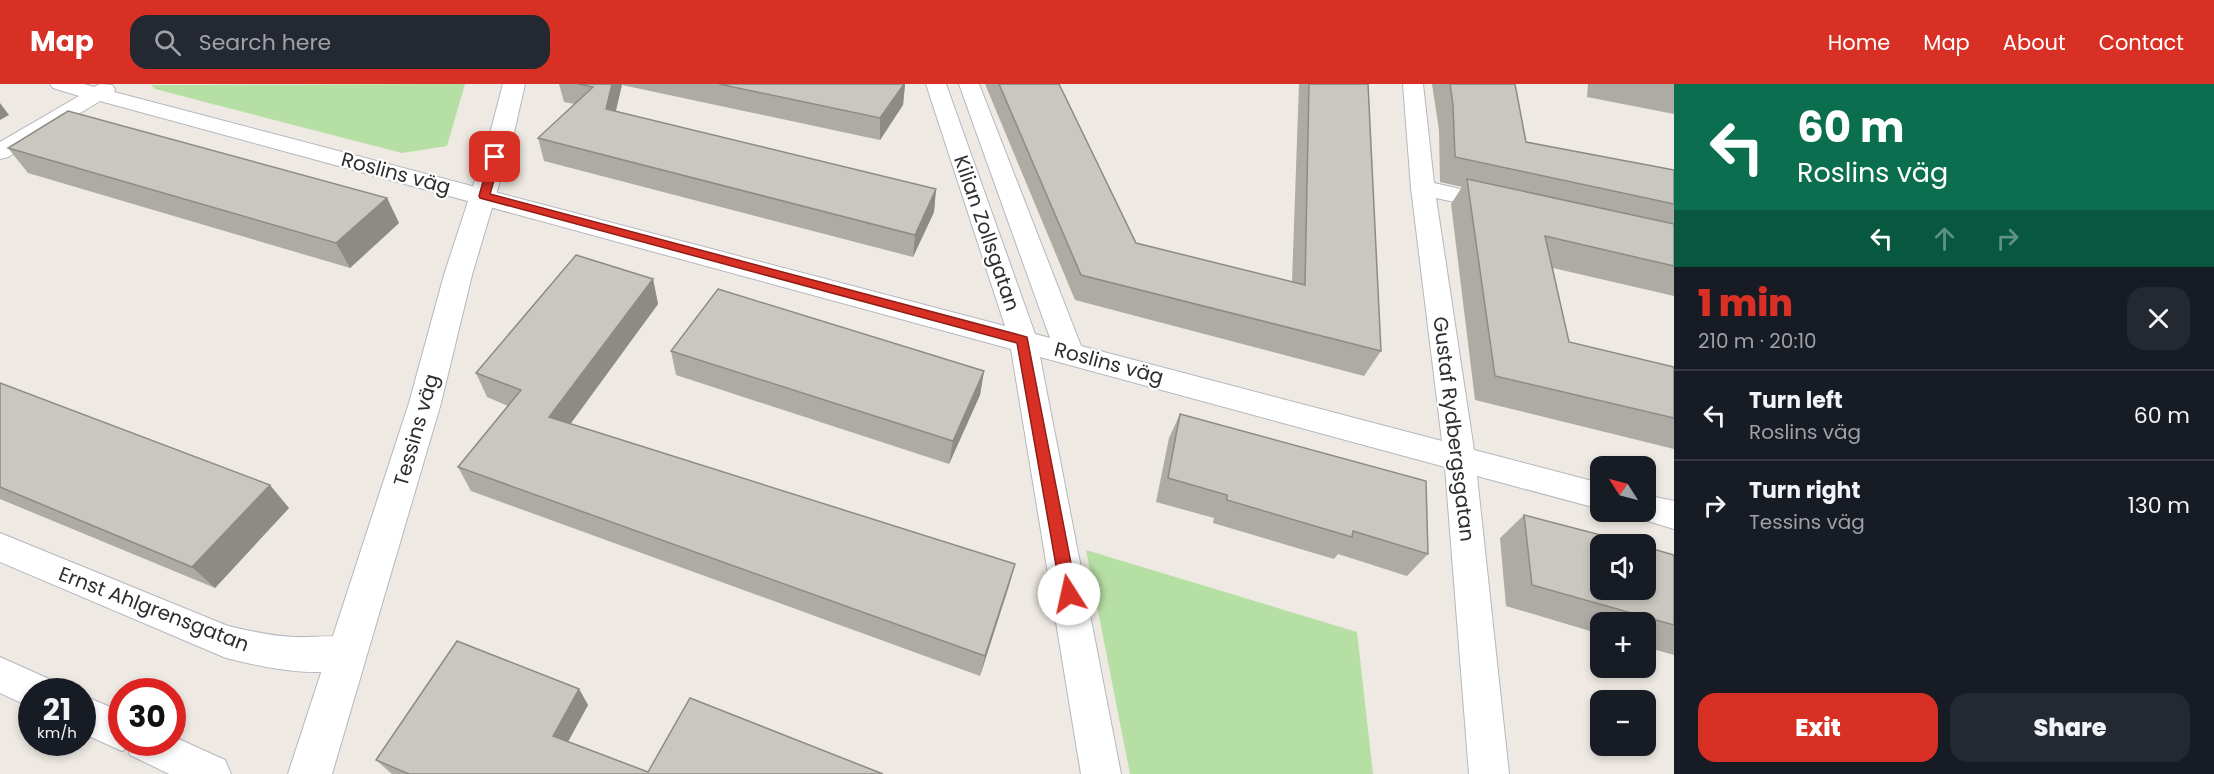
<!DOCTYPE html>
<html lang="en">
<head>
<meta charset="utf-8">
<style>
	:root { --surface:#171b24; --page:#242831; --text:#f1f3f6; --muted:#9ea1a6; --line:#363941; --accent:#d93025 }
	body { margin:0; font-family:Poppins,sans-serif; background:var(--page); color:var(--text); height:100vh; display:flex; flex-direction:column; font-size:22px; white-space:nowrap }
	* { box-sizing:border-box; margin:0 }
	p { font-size:20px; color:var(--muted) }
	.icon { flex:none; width:33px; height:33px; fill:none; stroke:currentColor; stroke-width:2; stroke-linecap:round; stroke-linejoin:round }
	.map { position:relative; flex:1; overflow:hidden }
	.drawer { display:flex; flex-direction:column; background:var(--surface); width:540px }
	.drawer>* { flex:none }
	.top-card { background:#0b6e4f; color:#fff; overflow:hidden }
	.needle { width:39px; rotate:306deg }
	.buttons { position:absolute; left:1590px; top:372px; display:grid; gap:12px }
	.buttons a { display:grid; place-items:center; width:66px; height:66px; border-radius:12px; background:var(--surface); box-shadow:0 3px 9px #0003; font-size:30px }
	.speed { position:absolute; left:18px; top:594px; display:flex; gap:12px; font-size:30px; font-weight:700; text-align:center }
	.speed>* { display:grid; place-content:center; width:78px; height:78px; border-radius:50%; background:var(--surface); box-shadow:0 3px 9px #0003; line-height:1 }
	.speed small { font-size:15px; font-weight:400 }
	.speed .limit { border:9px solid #d22; background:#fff; color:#111 }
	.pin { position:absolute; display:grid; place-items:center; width:51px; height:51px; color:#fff; margin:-26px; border-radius:12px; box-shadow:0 3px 9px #0006 }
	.me { position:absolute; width:66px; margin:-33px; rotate:350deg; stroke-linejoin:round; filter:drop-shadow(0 0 4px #0008) }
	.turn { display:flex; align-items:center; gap:21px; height:126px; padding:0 24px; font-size:27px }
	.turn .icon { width:78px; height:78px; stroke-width:2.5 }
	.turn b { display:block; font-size:42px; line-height:51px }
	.lanes { display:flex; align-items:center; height:57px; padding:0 24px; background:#0003; justify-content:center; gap:30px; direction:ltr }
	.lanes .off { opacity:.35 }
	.round { display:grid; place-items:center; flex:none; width:63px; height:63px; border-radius:18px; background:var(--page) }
	.summary { display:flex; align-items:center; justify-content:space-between; height:102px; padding:0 24px }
	h1 { font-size:36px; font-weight:800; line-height:45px; color:var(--accent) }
	.cta { display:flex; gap:12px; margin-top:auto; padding:12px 24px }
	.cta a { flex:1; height:69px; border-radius:18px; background:var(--accent); color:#fff; font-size:24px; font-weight:800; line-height:69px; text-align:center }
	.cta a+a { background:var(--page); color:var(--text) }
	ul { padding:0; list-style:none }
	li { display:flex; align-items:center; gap:18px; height:90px; padding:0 24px; border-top:2px solid var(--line) }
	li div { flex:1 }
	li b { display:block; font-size:22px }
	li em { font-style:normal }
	header { display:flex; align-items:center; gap:36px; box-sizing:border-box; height:84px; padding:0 30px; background:var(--accent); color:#fff }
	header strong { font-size:28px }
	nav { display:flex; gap:33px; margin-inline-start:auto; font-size:21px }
	.search { width:420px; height:54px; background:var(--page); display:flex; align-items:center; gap:15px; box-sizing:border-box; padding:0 21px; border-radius:18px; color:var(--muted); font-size:22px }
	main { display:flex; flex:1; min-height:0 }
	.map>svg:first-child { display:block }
	.green { fill:#b6dfa4 }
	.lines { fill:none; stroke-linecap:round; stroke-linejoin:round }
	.minor-casing { stroke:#b5b7c0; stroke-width:2 }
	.tertiary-casing { stroke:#b5b7c0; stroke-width:2 }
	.minor { fill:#fff; fill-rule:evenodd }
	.tertiary { fill:#fff; fill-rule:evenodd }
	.wall { fill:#aeaba5 }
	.shaded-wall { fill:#8d8b86 }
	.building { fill:#cac7c0; stroke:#8d8b86; stroke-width:1.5 }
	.route { fill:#d93025; stroke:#8d1f18; stroke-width:1.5 }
	.labels { text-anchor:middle; stroke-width:4.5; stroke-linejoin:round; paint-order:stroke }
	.street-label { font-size:20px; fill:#2e2e2e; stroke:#fff }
</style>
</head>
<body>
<header>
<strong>Map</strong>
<div class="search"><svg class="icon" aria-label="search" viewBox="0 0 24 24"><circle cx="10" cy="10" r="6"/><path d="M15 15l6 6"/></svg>Search here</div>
<nav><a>Home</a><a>Map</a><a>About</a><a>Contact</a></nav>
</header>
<main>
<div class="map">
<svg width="1674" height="690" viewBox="0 0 1674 690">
	<rect width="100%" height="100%" fill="#eee9e2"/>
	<!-- green -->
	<g class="green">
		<polygon points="465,0 447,62 402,69 155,5 151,1"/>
		<polygon points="1086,466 1357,548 1373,690 1130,690"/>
	</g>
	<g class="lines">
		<!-- minor casing -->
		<g class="minor-casing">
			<g id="minor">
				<polygon points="50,0 84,0 94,3 100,0 112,1 115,5 114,8 1005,242 926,0 946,0 1035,250 1050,254 959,0 979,0 1081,262 1442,357 1411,104 1403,0 1423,0 1434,99 1504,115 1508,120 1504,125 1496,127 1436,114 1474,366 1600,399 1600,425 1477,392 1509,690 1469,690 1445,383 1040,273 1121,690 1081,690 1011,265 100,17 8,73 0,75 0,58 79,12 53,4"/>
				<polygon points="1646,411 1674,417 1674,445 1635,433 1632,428 1646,428"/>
				<path d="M0,449l228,93c22,5 43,10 66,11 22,1 45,-4 66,4l5,12 -5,12c-39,15 -94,3 -134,-7l-226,-96z"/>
				<polygon points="0,573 49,595 54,608 32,608 32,624 0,609"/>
				<polygon points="82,611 122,628 122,658 172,658 172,652 225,676 231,690 169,690 130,671 128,664 122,667 82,649"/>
			</g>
		</g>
		<!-- tertiary casing -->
		<g class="tertiary-casing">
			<polygon id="tertiary" points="503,0 525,0 513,53 472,191 441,319 332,690 288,690 409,319 444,191 489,53"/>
		</g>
		<!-- minor -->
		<use href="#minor" class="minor"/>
		<!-- tertiary -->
		<use href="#tertiary" class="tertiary"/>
	</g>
	<!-- wall -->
	<g class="wall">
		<polygon points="559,0 905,0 903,21 880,56 622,1 616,27 936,105 934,128 913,173 544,77 538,54 575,20 564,18"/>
		<polygon points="985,0 1059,0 1136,159 1292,198 1299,0 1368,0 1381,267 1364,292 1075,216"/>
		<polygon points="1432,0 1515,0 1526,58 1674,86 1674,212 1553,184 1569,258 1674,283 1674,365 1475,316 1451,120 1462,103 1440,98 1439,46"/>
		<polygon points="1588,0 1674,0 1674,30 1587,13"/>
		<polygon points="8,64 387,114 399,139 350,184 28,89"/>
		<polygon points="653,195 658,220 570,340 1015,480 980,592 471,407 458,383 508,322 487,313 476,289"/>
		<polygon points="671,267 984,287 980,311 949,380 676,291"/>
		<polygon points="0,299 289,424 215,504 0,415"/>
		<polygon points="1180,330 1428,470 1407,492 1338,470 1334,475 1213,439 1214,434 1156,418 1169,354"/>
		<polygon points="1524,431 1674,471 1674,571 1646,563 1646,538 1600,538 1600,550 1506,522 1500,454"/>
		<polygon points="579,605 588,621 568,657 648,688 883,690 392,690 376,676"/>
	</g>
	<!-- shaded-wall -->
	<g class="shaded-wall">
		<polygon points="612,0 622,0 611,47 606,25"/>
		<polygon points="904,0 905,0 903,21 880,56 880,34"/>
		<polygon points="0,19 9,31 0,36"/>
		<polygon points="936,105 934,128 913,173 915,151"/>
		<polygon points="387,114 399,139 350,184 336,159"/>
		<polygon points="653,195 658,220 558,357 549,333"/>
		<polygon points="984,287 980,311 949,380 953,357"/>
		<polygon points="270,401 289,424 215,504 192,483"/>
		<polygon points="1015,480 1009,502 980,592 985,572"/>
		<polygon points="579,605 588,621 563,667 553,652"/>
	</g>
	<!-- building -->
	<g class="building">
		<polygon points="578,0 612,0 606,25 936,105 915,151 538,54 593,3"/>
		<polygon points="719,0 904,0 880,34"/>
		<polygon points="999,0 1059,0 1136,159 1305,201 1309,0 1368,0 1381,267 1081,191"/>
		<polygon points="1450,0 1515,0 1526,58 1674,86 1674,120 1455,73 1453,21"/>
		<polygon points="68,27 387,114 336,159 8,64"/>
		<polygon points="1467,95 1674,140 1674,182 1545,152 1569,258 1674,283 1674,334 1495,292"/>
		<polygon points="576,171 653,195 549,333 1015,480 985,572 458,383 521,306 476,289"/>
		<polygon points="718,205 984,287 953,357 671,267"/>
		<polygon points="0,299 270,401 192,483 0,403"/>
		<polygon points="1180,330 1426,397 1428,470 1353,447 1352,453 1227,416 1227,411 1168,394"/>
		<polygon points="1524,431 1635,460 1600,460 1600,506 1646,506 1646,463 1674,471 1674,541 1532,501"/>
		<polygon points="457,557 579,605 553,652 648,688 690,614 883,690 409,690 376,676"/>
	</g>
	<!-- route -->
	<polygon class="route" points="495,70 501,73 490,110 1027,253 1077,510 1074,515 1069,517 1063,515 1061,510 1017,259 480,114 479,112 490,73"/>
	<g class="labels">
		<!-- street labels -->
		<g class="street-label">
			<text transform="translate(396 89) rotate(15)" y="7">Roslins väg</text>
			<text transform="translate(987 149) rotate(71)" y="7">Kilian Zollsgatan</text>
			<text transform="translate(1109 279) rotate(15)" y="7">Roslins väg</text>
			<text transform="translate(1454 345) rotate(83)" y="7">Gustaf Rydbergsgatan</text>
			<text transform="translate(416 346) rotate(-74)" y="7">Tessins väg</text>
			<text transform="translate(154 525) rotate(21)" y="7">Ernst Ahlgrensgatan</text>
		</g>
	</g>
</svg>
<div class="buttons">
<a><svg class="needle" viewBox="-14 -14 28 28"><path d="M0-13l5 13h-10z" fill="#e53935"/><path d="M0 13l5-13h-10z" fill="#9ea1a6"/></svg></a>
<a><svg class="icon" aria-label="sound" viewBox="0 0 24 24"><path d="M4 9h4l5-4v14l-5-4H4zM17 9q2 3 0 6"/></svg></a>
<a>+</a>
<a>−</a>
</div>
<div class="speed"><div>21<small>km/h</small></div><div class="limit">30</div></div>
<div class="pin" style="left:495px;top:73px;background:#d93025"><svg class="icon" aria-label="arrive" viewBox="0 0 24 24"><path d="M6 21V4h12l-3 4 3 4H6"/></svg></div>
<svg class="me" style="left:1069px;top:510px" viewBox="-20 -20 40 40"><circle r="19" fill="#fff"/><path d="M0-13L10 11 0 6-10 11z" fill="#d93025"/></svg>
</div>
<section class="drawer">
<div class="top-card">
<div class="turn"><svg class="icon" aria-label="left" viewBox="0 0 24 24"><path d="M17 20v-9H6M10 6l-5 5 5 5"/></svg><div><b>60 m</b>Roslins väg</div></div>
<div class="lanes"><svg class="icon" aria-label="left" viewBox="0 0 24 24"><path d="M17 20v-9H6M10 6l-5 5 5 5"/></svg><svg class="icon off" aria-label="ahead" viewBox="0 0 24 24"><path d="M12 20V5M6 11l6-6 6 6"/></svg><svg class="icon off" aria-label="right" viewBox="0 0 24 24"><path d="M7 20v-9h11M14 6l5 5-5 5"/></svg></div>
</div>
<div class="summary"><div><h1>1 min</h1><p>210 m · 20:10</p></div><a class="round"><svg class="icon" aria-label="close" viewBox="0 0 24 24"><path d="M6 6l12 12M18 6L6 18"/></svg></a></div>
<ul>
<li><svg class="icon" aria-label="left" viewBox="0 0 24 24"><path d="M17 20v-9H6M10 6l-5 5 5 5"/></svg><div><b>Turn left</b><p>Roslins väg</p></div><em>60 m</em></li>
<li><svg class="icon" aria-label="right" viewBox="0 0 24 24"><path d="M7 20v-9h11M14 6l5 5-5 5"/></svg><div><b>Turn right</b><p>Tessins väg</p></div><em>130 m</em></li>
</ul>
<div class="cta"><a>Exit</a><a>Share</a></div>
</section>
</main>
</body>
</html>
